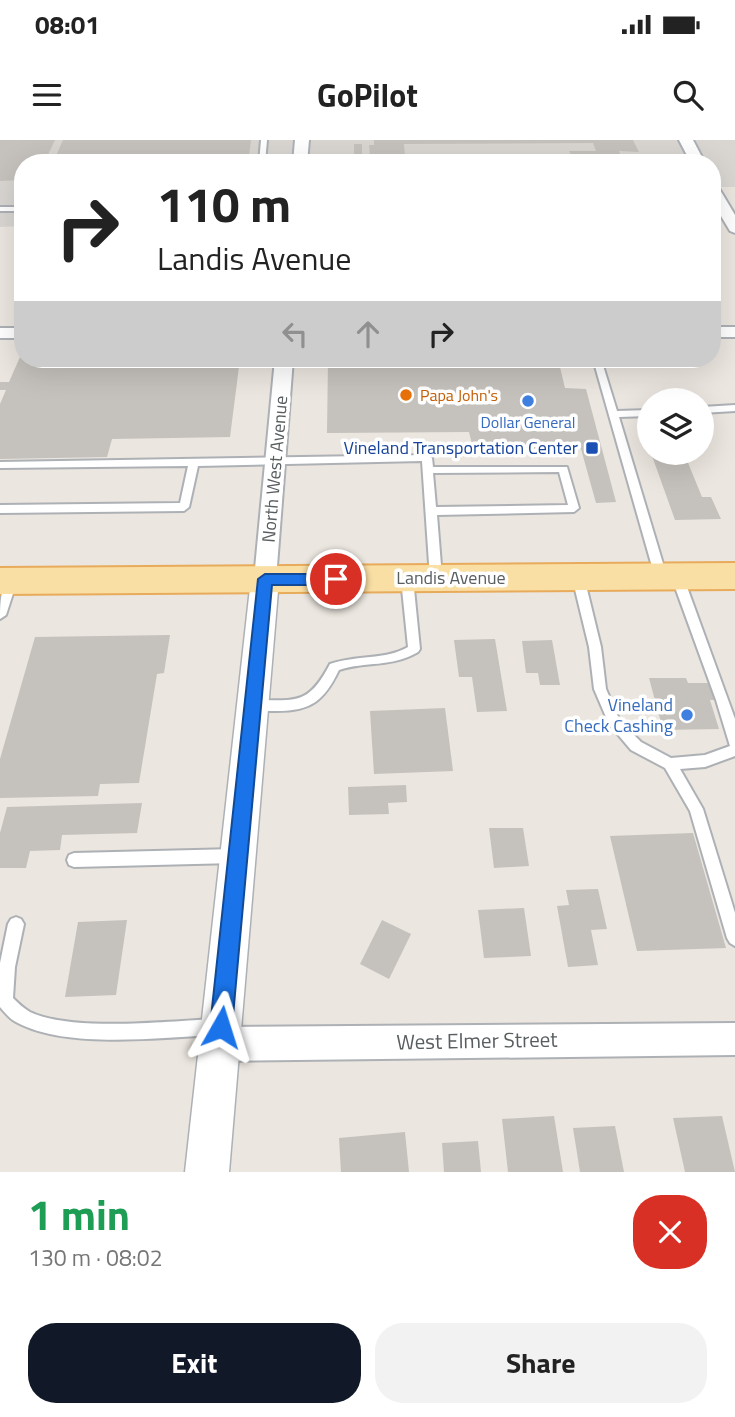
<!DOCTYPE html>
<html lang="en">
<head>
<meta charset="utf-8">
<style>
	:root { --surface:#fff; --page:#f2f2f2; --text:#222; --muted:#767676; --accent:#111827 }
	body { margin:0; font-family:"Titillium Web",sans-serif; background:var(--page); color:var(--text); height:100vh; display:flex; flex-direction:column; font-size:26px; white-space:nowrap }
	* { box-sizing:border-box; margin:0 }
	p { font-size:23px; color:var(--muted) }
	.icon { flex:none; width:38px; height:38px; fill:none; stroke:currentColor; stroke-width:2; stroke-linecap:round; stroke-linejoin:round }
	.map { position:relative; height:1032px; overflow:hidden }
	.side { display:flex; flex-direction:column; background:var(--surface); flex:1 }
	.side>* { flex:none }
	.hud { position:absolute; left:14px; top:14px; width:707px; height:214px; border-radius:28px; box-shadow:0 7px 28px #0002; background:#fff; color:var(--text); overflow:hidden }
	.controls { position:absolute; left:637px; top:248px; display:grid; gap:14px }
	.controls a { display:grid; place-items:center; width:77px; height:77px; border-radius:50%; background:var(--surface); box-shadow:0 7px 28px #0002; font-size:35px }
	.pin { position:absolute; display:grid; place-items:center; width:60px; height:60px; color:#fff; margin:-30px; border:4px solid #fff; border-radius:50%; box-shadow:0 2px 7px #0007 }
	.me { position:absolute; width:77px; margin:-38px; rotate:6deg; stroke-linejoin:round; filter:drop-shadow(0 0 5px #0008) }
	.turn { display:flex; align-items:center; gap:24px; height:147px; padding:0 28px; font-size:32px }
	.turn .icon { width:91px; height:91px; stroke-width:2.5 }
	.turn b { display:block; font-size:49px; line-height:60px }
	.lanes { display:flex; align-items:center; height:66px; padding:0 28px; background:#0003; justify-content:center; gap:35px; direction:ltr }
	.lanes .off { opacity:.35 }
	.round { display:grid; place-items:center; flex:none; width:74px; height:74px; border-radius:28px; background:var(--page) }
	.head { display:flex; align-items:center; justify-content:space-between; height:119px; padding:0 28px }
	h1 { font-size:42px; font-weight:700; line-height:52px; color:#1e9e55 }
	.button { display:flex; gap:14px; margin-top:auto; padding:14px 28px }
	.button a { flex:1; height:80px; border-radius:28px; background:var(--accent); color:#fff; font-size:28px; font-weight:700; line-height:80px; text-align:center }
	.button a+a { background:var(--page); color:var(--text) }
	.status { display:flex; justify-content:space-between; align-items:center; height:49px; padding:0 35px; background:var(--surface); direction:ltr }
	.status svg { height:19px; fill:currentColor }
	header { display:flex; justify-content:space-between; align-items:center; height:91px; padding:0 28px; background:var(--surface); font-size:32px; font-weight:700 }
	.map>svg:first-child { display:block }
	.industrial { fill:#d9d6d2 }
	.building { fill:#c5c1bc }
	.lines { fill:none; stroke-linecap:round; stroke-linejoin:round }
	.service-casing { stroke:#adb1b5; stroke-width:4 }
	.minor-casing { stroke:#adb1b5; stroke-width:4 }
	.tertiary-casing { stroke:#adb1b5; stroke-width:3 }
	.primary-casing { stroke:#e8ab5b; stroke-width:4 }
	.service { fill:#fff; fill-rule:evenodd }
	.minor { fill:#fff; fill-rule:evenodd }
	.tertiary { fill:#fff; fill-rule:evenodd }
	.primary { fill:#fadfa5; fill-rule:evenodd }
	.route { fill:#1a73e8; stroke:#114b97; stroke-width:2 }
	.food-dot { fill:#e8710a; stroke:#fff; stroke-width:2.5 }
	.shop-dot { fill:#3f7fe0; stroke:#fff; stroke-width:2.5 }
	.transit-dot { fill:#1a4fb4; stroke:#fff; stroke-width:2.5 }
	.labels { text-anchor:middle; stroke-width:7; stroke-linejoin:round; paint-order:stroke }
	.far-food-label { font-size:16px; fill:#c56008; stroke:#fff; text-anchor:start }
	.far-shop-label { font-size:16px; fill:#366cbe; stroke:#fff }
	.transit-label { font-size:18px; fill:#164399; stroke:#fff; text-anchor:end }
	.street-label { font-size:18px; fill:#585d60; stroke:#fff }
	.shop-label { font-size:18px; fill:#366cbe; stroke:#fff; text-anchor:end }
	.near-street-label { font-size:21px; fill:#585d60; stroke:#fff }
</style>
</head>
<body>
<div class="status"><b>08:01</b><svg viewBox="0 0 49 12"><path d="M0 12V9h3v3zM5 12V6h3v6zM10 12V3h3v9zM15 12V0h3v12zM26 1h20v11H26zM47 4h2v5h-2z"/></svg></div>
<header><svg class="icon" aria-label="menu" viewBox="0 0 24 24"><path d="M4 6h16M4 12h16M4 18h16"/></svg>GoPilot<svg class="icon" aria-label="search" viewBox="0 0 24 24"><circle cx="10" cy="10" r="6"/><path d="M15 15l6 6"/></svg></header>
<div class="map">
<svg width="735" height="1032" viewBox="0 0 735 1032">
	<rect width="100%" height="100%" fill="#ebe6df"/>
	<!-- industrial -->
	<polygon class="industrial" points="0,0 735,0 735,47 712,47 712,23 23,23 23,86 0,87"/>
	<!-- building -->
	<g class="building">
		<polygon points="0,0 55,0 44,23 23,23 23,40 0,41"/>
		<polygon points="63,0 251,0 248,23 53,23"/>
		<polygon points="374,0 633,0 639,12 619,11 622,19 634,19 635,23 557,23 553,21 571,15 569,11 596,11 593,3 404,4 405,16 370,16 369,5 374,5"/>
		<rect x="354" y="4" width="8" height="13"/>
		<polygon points="20,217 240,219 230,297 112,299 107,317 0,319 0,264 6,250 0,250 0,242 9,242"/>
		<polygon points="558,219 565,248 586,249 616,362 596,363 581,309 473,308 469,292 327,293 328,220"/>
		<polygon points="651,313 684,313 702,357 711,357 721,379 675,380"/>
		<polygon points="170,495 164,533 157,534 139,643 100,644 98,656 0,658 0,619 35,497"/>
		<polygon points="495,499 507,571 477,572 472,537 459,537 454,500"/>
		<polygon points="552,500 560,545 540,545 538,533 526,533 522,501"/>
		<polygon points="649,538 686,538 688,543 716,543 722,560 710,560 719,589 663,590"/>
		<polygon points="445,568 453,631 374,634 370,571"/>
		<polygon points="406,645 407,662 388,663 389,674 349,675 348,647"/>
		<polygon points="142,663 137,693 62,695 60,710 30,711 26,728 0,728 0,693 7,667"/>
		<polygon points="489,688 523,688 529,726 494,728"/>
		<polygon points="693,693 726,808 637,811 610,696"/>
		<polygon points="598,749 607,789 591,790 598,825 568,827 557,766 569,765 566,750"/>
		<polygon points="524,768 531,816 484,818 478,770"/>
		<polygon points="127,780 116,855 65,857 78,782"/>
		<polygon points="382,780 411,794 389,839 360,824"/>
		<polygon points="554,976 563,1032 508,1032 502,979"/>
		<polygon points="722,976 735,1032 685,1032 673,978"/>
		<polygon points="615,986 624,1032 580,1032 573,988"/>
		<polygon points="405,992 409,1032 341,1032 339,998"/>
		<polygon points="478,1001 481,1032 444,1032 442,1003"/>
	</g>
	<g class="lines">
		<!-- service casing -->
		<g class="service-casing">
			<g id="service">
				<polygon points="261,0 267,0 265,23 259,23"/>
				<rect x="0" y="67" width="23" height="4"/>
				<polygon points="593,219 601,219 617,271 649,270 649,276 619,277 667,437 665,440 661,441 655,437"/>
				<polygon points="735,265 735,271 702,273 702,267"/>
				<path d="M427,315l5,3 1,9h134l12,41 -5,4 -137,3 5,63 -6,4 -6,-4 -8,-117 -224,5 -9,41 -5,4 -184,2v-8l180,-2 8,-37 -188,2v-6zM559,332l9,33 -132,2 -3,-34z"/>
				<polygon points="677,432 683,436 735,579 735,616 705,627 680,629 703,669 735,773 735,806 730,803 727,798 690,671 665,628 631,610 609,584 594,549 589,507 572,437 578,433 584,437 601,507 606,549 620,581 641,602 671,618 705,615 730,606 716,560 671,436"/>
				<path d="M407,435l6,4 7,70 -2,3c-27,16 -52,9 -79,18 -15,31 -28,41 -62,41 -10,0 -19,0 -29,-2l-1,-4 1,-4 5,-1c43,0 55,6 77,-36 25,-9 56,-4 78,-17l-7,-68z"/>
				<path d="M11,437l6,4 -11,34 -6,4c0,-14 0,-34 11,-42z"/>
				<polygon points="235,709 240,711 242,716 240,721 235,723 74,727 69,725 67,720 69,715 74,713"/>
				<path d="M16,777l5,2 3,5 -9,43 -2,31c5,5 10,10 17,14 42,20 138,9 187,7l6,2 2,6 -2,6 -6,2c-57,2 -150,15 -201,-13 -6,-3 -11,-9 -16,-15v-44l8,-39 3,-5z"/>
			</g>
		</g>
		<!-- minor casing -->
		<g class="minor-casing">
			<g id="minor">
				<polygon points="295,0 309,0 307,23 293,23"/>
				<polygon points="679,0 693,0 705,23 691,23"/>
				<polygon points="712,44 717,45 735,75 735,93 730,91 712,61"/>
				<rect x="712" y="187" width="23" height="10"/>
				<rect x="0" y="188" width="23" height="10"/>
				<polygon points="275,219 293,219 276,439 273,445 257,445 254,439"/>
				<polygon points="735,883 735,915 220,921 208,916 203,904 208,892 220,887"/>
			</g>
		</g>
		<!-- tertiary casing -->
		<g class="tertiary-casing">
			<polygon id="tertiary" points="265,429 275,432 279,439 229,1032 185,1032 251,439 255,432"/>
		</g>
		<!-- primary casing -->
		<g class="primary-casing">
			<polygon id="primary" points="735,423 735,449 0,454 0,428"/>
		</g>
		<!-- service -->
		<use href="#service" class="service"/>
		<!-- minor -->
		<use href="#minor" class="minor"/>
		<!-- tertiary -->
		<use href="#tertiary" class="tertiary"/>
		<!-- primary -->
		<use href="#primary" class="primary"/>
	</g>
	<!-- route -->
	<polygon class="route" points="265,434 336,434 344,439 336,445 272,445 232,887 229,894 221,897 214,894 210,887 258,439"/>
	<!-- markers -->
	<circle class="food-dot" cx="406" cy="255" r="7"/>
	<g class="shop-dot">
		<circle cx="528" cy="261" r="7"/>
		<circle cx="687" cy="575" r="7"/>
	</g>
	<rect class="transit-dot" x="585" y="301" width="14" height="14" rx="3.5"/>
	<g class="labels">
		<!-- far-food labels -->
		<g class="far-food-label">
			<text x="420" y="261">Papa John's</text>
		</g>
		<!-- far-shop labels -->
		<g class="far-shop-label">
			<text x="528" y="288">Dollar General</text>
		</g>
		<!-- transit labels -->
		<g class="transit-label">
			<text x="578" y="314">Vineland Transportation Center</text>
		</g>
		<!-- street labels -->
		<g class="street-label">
			<text transform="translate(275 329) rotate(-85)" y="6">North West Avenue</text>
			<text x="451" y="444">Landis Avenue</text>
		</g>
		<!-- shop labels -->
		<g class="shop-label">
			<text x="673" y="571">Vineland<tspan x="673" dy="21">Check Cashing</tspan></text>
		</g>
		<!-- near-street labels -->
		<g class="near-street-label">
			<text transform="translate(477 901) rotate(-1)" y="7">West Elmer Street</text>
		</g>
	</g>
</svg>
<div class="controls">
<a><svg class="icon" aria-label="layers" viewBox="0 0 24 24"><path d="M12 4l9 5-9 5-9-5zM3 14l9 5 9-5"/></svg></a>
</div>
<div class="pin" style="left:336px;top:439px;background:#d93025"><svg class="icon" aria-label="arrive" viewBox="0 0 24 24"><path d="M6 21V4h12l-3 4 3 4H6"/></svg></div>
<svg class="me" style="left:221px;top:887px" viewBox="-20 -20 40 40"><path d="M0-17L14 15 0 8-14 15z" fill="#1a73e8" stroke="#fff" stroke-width="4"/></svg>
<div class="hud">
<div class="turn"><svg class="icon" aria-label="right" viewBox="0 0 24 24"><path d="M7 20v-9h11M14 6l5 5-5 5"/></svg><div><b>110 m</b>Landis Avenue</div></div>
<div class="lanes"><svg class="icon off" aria-label="left" viewBox="0 0 24 24"><path d="M17 20v-9H6M10 6l-5 5 5 5"/></svg><svg class="icon off" aria-label="ahead" viewBox="0 0 24 24"><path d="M12 20V5M6 11l6-6 6 6"/></svg><svg class="icon" aria-label="right" viewBox="0 0 24 24"><path d="M7 20v-9h11M14 6l5 5-5 5"/></svg></div>
</div>
</div>
<section class="side">
<div class="head"><div><h1>1 min</h1><p>130 m · 08:02</p></div><a class="round" style="background:#d93025;color:#fff"><svg class="icon" aria-label="close" viewBox="0 0 24 24"><path d="M6 6l12 12M18 6L6 18"/></svg></a></div>
<div class="button"><a>Exit</a><a>Share</a></div>
</section>
</body>
</html>
